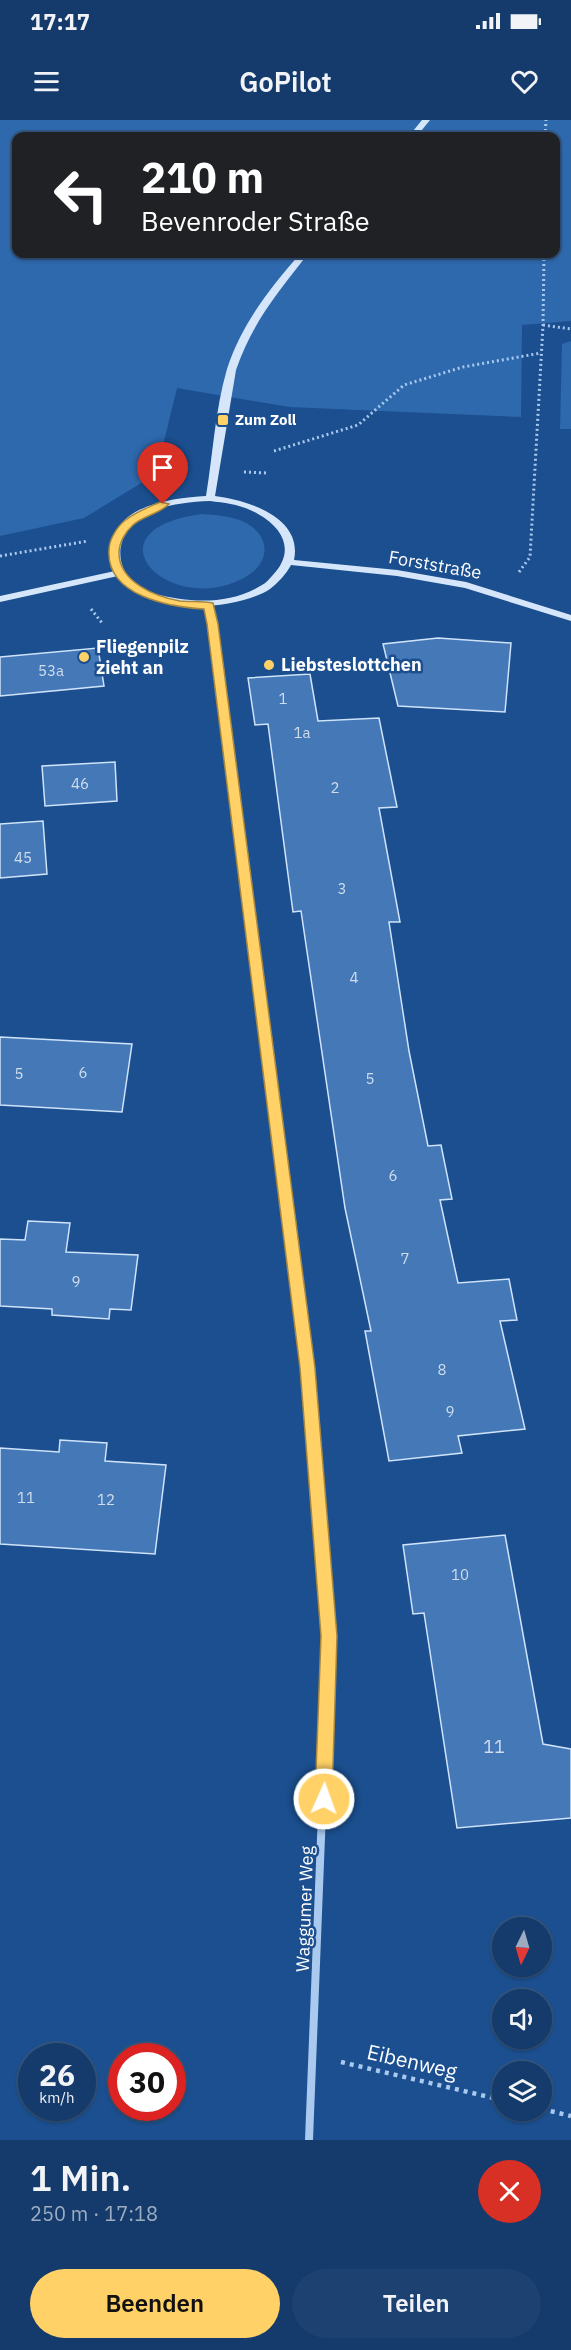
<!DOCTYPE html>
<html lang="de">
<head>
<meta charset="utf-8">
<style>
	:root { --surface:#143b6b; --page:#1d4271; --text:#f1f3f6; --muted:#9dadc1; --line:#33557e; --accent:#ffd166 }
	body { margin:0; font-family:"IBM Plex Sans",sans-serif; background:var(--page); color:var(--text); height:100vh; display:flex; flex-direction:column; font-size:22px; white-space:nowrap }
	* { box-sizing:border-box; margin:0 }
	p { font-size:20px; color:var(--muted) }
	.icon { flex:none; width:33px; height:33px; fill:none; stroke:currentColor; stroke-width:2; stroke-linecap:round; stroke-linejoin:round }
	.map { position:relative; height:2020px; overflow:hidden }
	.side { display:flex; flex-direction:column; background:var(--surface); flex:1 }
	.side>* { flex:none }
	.top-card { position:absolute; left:12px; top:12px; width:548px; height:126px; border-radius:12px; box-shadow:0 2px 4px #0004,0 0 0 2px var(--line); background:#202124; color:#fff; overflow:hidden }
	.needle { width:39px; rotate:185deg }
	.tools { position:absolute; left:492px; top:1797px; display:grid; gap:12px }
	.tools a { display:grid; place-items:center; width:60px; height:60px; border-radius:50%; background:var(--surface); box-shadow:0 2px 4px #0004,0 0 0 2px var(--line); font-size:30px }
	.speed { position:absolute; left:18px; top:1923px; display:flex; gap:12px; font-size:30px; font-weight:700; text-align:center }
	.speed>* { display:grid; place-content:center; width:78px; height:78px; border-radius:50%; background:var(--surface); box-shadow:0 2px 4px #0004,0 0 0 2px var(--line); line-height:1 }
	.speed small { font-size:15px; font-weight:400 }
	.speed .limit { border:9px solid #d22; background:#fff; color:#111 }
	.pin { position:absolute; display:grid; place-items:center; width:51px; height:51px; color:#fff; margin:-62px -26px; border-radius:50% 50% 50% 0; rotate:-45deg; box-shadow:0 0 6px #0007 }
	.pin .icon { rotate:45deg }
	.me { position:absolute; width:66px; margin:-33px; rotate:2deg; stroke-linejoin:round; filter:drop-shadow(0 0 4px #0008) }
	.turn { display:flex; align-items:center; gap:21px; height:126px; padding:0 30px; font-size:27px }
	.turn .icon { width:78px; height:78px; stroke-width:2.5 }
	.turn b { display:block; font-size:42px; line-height:51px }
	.round { display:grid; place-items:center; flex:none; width:63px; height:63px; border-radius:32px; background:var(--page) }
	.summary { display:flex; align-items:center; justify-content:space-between; height:102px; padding:0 30px }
	h1 { font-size:36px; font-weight:600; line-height:45px }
	.action { display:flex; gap:12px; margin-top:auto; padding:12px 30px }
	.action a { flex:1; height:69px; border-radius:36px; background:var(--accent); color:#111; font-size:24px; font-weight:600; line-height:69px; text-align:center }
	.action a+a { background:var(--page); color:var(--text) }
	.status { display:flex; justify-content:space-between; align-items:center; height:42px; padding:0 30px; background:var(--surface); direction:ltr }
	.status svg { height:16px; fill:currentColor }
	header { display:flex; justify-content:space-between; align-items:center; height:78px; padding:0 30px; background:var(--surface); font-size:27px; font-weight:600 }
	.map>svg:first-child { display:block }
	.green { fill:#2e69ad; fill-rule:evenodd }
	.building { fill:#4478b7; stroke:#cfe3fa; stroke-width:1.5 }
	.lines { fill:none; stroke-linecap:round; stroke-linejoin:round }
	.path-far1 { stroke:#a9c9ee; stroke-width:3; stroke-dasharray:2 3; stroke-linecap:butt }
	.path { stroke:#a9c9ee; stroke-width:4.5; stroke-dasharray:4 5; stroke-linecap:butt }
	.minor-far2 { stroke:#a9c9ee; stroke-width:4.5 }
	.minor-far1 { stroke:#a9c9ee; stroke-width:5 }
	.minor { stroke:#a9c9ee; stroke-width:8 }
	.secondary { fill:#d6e6fa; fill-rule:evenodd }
	.route { fill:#ffd166; stroke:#a68842; stroke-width:1.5 }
	.poi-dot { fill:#ffd166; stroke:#1b4f8f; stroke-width:2 }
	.labels { text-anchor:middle; stroke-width:5; stroke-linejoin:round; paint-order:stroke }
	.far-poi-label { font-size:15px; font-weight:bold; fill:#fff; stroke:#1b4f8f; text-anchor:start }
	.number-label { font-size:15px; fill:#d0dded }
	.street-label { font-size:18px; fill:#fff; stroke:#1b4f8f }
	.poi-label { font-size:18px; font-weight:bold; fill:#fff; stroke:#1b4f8f; text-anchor:start }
	.near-number-label { font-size:18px; fill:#d0dded }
	.near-street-label { font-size:21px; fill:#fff; stroke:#1b4f8f }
</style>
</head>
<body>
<div class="status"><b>17:17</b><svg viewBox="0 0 49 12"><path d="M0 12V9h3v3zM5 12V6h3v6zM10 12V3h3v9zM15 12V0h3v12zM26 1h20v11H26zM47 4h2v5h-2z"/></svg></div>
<header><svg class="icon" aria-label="menu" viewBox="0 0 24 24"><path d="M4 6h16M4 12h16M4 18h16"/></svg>GoPilot<svg class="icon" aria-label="heart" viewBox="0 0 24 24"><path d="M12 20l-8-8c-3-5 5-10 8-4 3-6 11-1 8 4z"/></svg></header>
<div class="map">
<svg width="571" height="2020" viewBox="0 0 571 2020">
	<rect width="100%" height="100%" fill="#1b4f8f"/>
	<!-- green -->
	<g class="green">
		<path d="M0,0h571v201l-49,4 -1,92 -232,-10 -112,-19 -21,86 -72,44 -84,18zM16,16h539v118h-539z"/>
		<polygon points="571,221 571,309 560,309 562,224"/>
		<path d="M202,394c14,1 27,2 40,7 31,14 29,44 0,58 -77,38 -157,-50 -40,-65z"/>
	</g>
	<!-- building -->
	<g class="building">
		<polygon points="438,518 511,523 505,592 398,586 383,524"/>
		<polygon points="98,528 104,566 0,576 0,537"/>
		<polygon points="310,554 318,601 379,598 397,687 379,688 400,802 389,802 409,931 428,1026 441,1025 452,1079 440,1080 458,1163 509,1159 517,1200 500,1201 525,1309 458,1316 462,1333 389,1341 365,1211 371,1211 345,1088 301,791 293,792 268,604 255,605 248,558"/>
		<polygon points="115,642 117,681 45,686 42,646"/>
		<polygon points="43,701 47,754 0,758 0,704"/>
		<polygon points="0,917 132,924 122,992 0,985"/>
		<polygon points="28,1101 70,1103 66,1132 138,1135 131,1190 110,1189 109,1199 52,1195 52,1189 0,1186 0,1119 25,1120"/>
		<polygon points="60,1320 107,1323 105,1341 166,1345 155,1434 0,1424 0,1328 59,1332"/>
		<polygon points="505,1415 543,1624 571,1629 571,1698 457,1708 424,1493 413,1494 403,1425"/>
	</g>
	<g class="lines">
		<!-- path-far1 -->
		<g class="path-far1">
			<polyline points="545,16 546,0"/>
			<polyline points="543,205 571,209"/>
			<polyline points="274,331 358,305 404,265 463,247 541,233"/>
			<polyline points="244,352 267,353"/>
			<polyline points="0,436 88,421"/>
			<polyline points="519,452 530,437 543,205 544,134"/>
			<polyline points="91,489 102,503"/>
		</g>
		<!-- path -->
		<g class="path">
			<polyline points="341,1942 502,1980"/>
			<polyline points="542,1989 571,1996"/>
		</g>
		<!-- minor-far2 -->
		<polyline class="minor-far2" points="209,485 212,511"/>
		<!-- minor-far1 -->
		<polyline class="minor-far1" points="212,510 297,1170"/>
		<!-- minor -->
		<polyline class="minor" points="297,1169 307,1248 329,1516 309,2020"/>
		<!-- secondary -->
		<g class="secondary">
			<polygon points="422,0 430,0 417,16 409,16"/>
			<path d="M300,134h8c-30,38 -56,69 -72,116l-21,126c32,4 88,21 79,64l103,10 69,12 105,33v6l-106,-33 -68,-12 -106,-11c-4,8 -14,19 -21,24 -35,23 -128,27 -152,-13l-118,26v-6l115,-25c-6,-10 -4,-16 -3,-27 6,-40 62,-46 94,-48 7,-42 9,-86 21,-127 14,-44 43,-81 73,-115zM210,381c17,2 33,4 48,13 27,15 37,39 14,62 -3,3 -6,7 -10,9 -32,20 -72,18 -106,9 -44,-12 -48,-60 -8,-81 19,-9 41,-11 62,-12z"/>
		</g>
	</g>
	<!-- route -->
	<path class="route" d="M160,382l9,2c-10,10 -26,12 -36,21 -8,7 -14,18 -14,28 0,29 37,44 61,48 11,1 22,0 33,2l5,21 97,744 22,268 -5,163 -2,5 -6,3 -6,-3 -3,-5 6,-163 -21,-268 -93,-744 -3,-15c-34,-2 -98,-13 -95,-59 0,-11 9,-25 18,-31 9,-7 22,-12 33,-17z"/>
	<!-- markers -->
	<g class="poi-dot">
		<rect x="217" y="294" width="12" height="12" rx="3"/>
		<circle cx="84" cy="537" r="6"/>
		<circle cx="269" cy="545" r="6"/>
	</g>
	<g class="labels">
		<!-- far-poi labels -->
		<g class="far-poi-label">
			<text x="235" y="305">Zum Zoll</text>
		</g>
		<!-- number labels -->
		<g class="number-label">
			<text x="51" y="556">53a</text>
			<text x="283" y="584">1</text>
			<text x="302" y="618">1a</text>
			<text x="80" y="669">46</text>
			<text x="335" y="673">2</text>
			<text x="23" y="743">45</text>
			<text x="342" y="774">3</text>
			<text x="354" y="863">4</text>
			<text x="83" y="958">6</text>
			<text x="19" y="959">5</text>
			<text x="370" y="964">5</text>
			<text x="393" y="1061">6</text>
			<text x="405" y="1144">7</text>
			<text x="76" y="1167">9</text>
			<text x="442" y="1255">8</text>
			<text x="450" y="1297">9</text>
			<text x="26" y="1383">11</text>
			<text x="106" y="1385">12</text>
			<text x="460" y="1460">10</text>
		</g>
		<!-- street labels -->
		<g class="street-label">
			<text transform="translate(435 445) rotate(10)" y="6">Forststraße</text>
			<text transform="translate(305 1789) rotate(-88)" y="6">Waggumer Weg</text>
		</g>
		<!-- poi labels -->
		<g class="poi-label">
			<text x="96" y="533">Fliegenpilz<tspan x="96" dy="21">zieht an</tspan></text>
			<text x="281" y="551">Liebsteslottchen</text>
		</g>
		<!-- near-number labels -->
		<g class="near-number-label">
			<text x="494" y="1633">11</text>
		</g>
		<!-- near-street labels -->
		<g class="near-street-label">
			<text transform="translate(412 1942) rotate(13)" y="7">Eibenweg</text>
		</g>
	</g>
</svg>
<div class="tools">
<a><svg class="needle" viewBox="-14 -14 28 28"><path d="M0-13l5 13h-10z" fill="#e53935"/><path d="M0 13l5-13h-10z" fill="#9dadc1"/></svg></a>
<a><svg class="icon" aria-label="sound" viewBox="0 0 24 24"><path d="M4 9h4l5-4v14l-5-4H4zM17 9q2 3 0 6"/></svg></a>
<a><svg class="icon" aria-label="layers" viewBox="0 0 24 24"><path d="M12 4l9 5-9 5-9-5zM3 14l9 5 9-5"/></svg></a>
</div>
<div class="speed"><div>26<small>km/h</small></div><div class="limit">30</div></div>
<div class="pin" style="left:163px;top:384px;background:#d93025"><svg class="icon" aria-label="arrive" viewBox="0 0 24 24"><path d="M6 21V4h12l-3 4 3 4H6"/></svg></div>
<svg class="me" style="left:324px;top:1679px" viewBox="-20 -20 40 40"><circle r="17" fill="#ffd166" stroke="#fff" stroke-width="3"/><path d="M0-11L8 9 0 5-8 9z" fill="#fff"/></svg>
<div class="top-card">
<div class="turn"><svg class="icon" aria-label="left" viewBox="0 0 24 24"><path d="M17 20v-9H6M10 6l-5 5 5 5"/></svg><div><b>210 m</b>Bevenroder Straße</div></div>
</div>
</div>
<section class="side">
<div class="summary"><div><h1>1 Min.</h1><p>250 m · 17:18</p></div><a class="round" style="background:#d93025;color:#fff"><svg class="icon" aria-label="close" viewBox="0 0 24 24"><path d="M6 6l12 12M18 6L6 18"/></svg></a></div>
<div class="action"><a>Beenden</a><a>Teilen</a></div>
</section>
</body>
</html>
